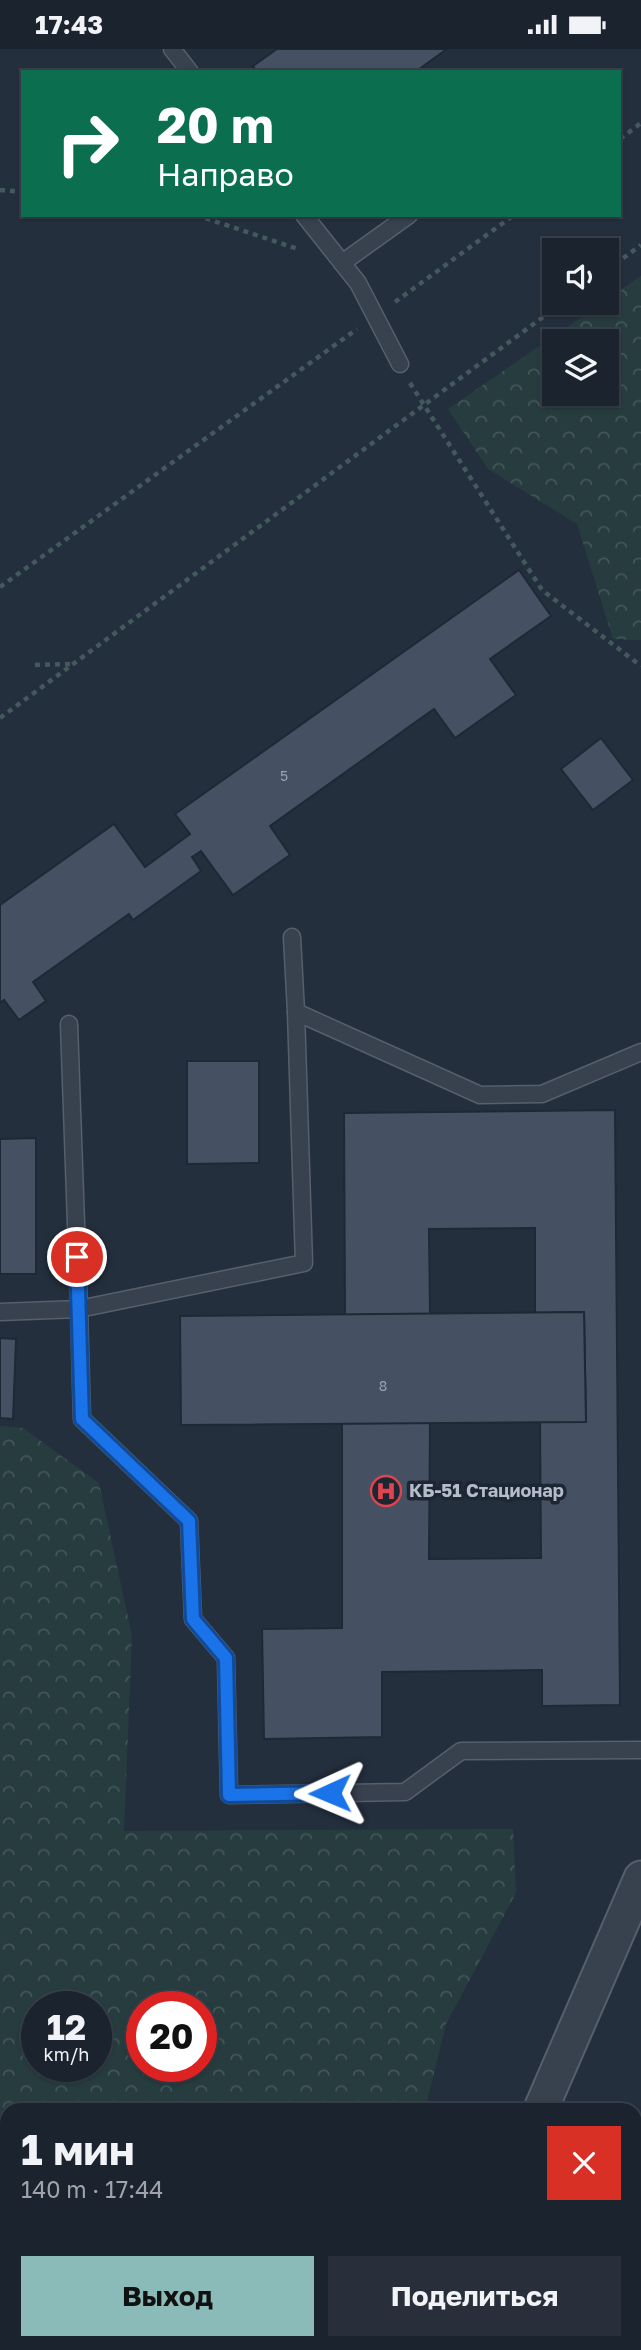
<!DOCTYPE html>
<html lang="ru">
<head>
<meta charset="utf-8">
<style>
	:root { --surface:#1b232e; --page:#282f3a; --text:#f1f3f6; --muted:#a0a4aa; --line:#39404a; --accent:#8bbbb9 }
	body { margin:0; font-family:"Golos Text",sans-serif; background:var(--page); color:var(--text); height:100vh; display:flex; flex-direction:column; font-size:26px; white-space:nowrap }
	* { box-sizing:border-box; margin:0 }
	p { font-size:23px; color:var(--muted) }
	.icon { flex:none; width:38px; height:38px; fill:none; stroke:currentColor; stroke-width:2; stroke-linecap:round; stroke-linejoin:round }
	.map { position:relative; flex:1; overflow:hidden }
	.drawer { position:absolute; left:0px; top:2054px; width:642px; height:247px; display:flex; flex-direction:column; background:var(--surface); border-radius:21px 21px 0 0; box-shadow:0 2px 5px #0004,0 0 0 2px var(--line) }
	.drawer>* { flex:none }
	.banner { position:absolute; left:21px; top:21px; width:600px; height:147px; border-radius:0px; box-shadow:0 2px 5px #0004,0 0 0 2px var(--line); background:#0b6e4f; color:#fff; overflow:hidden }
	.fabs { position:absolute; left:542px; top:189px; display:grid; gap:14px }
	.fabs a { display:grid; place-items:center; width:77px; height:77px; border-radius:0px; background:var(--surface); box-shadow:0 2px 5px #0004,0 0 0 2px var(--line); font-size:35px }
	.speed { position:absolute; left:21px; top:1942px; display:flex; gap:14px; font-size:35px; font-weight:700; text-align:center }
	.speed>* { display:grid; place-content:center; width:91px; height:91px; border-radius:50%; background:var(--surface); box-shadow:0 2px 5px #0004,0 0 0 2px var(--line); line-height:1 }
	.speed small { font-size:18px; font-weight:400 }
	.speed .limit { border:10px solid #d22; background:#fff; color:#111 }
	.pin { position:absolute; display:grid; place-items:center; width:60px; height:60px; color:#fff; margin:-30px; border:4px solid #fff; border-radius:50%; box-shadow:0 2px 7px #0007 }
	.me { position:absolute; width:77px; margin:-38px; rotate:269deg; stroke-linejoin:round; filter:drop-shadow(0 0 5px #0008) }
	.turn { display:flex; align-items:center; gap:24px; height:147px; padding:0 21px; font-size:32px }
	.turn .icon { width:91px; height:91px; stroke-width:2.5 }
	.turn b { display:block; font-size:49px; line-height:60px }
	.round { display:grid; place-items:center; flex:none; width:74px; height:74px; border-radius:0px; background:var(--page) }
	.summary { display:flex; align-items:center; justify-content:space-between; height:119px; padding:0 21px }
	h1 { font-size:42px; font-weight:700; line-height:52px }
	.cta { display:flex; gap:14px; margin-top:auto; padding:14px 21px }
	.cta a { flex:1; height:80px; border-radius:0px; background:var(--accent); color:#111; font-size:28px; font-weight:700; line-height:80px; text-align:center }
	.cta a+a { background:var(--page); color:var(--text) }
	.status { display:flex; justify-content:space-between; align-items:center; height:49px; padding:0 35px; background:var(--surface); direction:ltr }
	.status svg { height:19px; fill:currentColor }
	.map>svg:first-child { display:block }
	.forest { fill:url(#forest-crowns); fill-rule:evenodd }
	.building { fill:#455162; stroke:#1f2835; stroke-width:2 }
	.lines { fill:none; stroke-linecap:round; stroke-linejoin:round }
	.service-casing { stroke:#565f6c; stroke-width:19 }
	.minor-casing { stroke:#565f6c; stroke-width:37 }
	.path { stroke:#44595c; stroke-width:4.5; stroke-dasharray:5 5; stroke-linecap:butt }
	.service { stroke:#38414e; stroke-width:16 }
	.minor { stroke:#38414e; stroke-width:33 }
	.route-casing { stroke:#114b97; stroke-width:18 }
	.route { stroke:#1a73e8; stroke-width:12 }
	.labels { text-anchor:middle; stroke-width:7; stroke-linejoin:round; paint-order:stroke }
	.number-label { font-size:14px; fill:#98a1af }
	.poi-label { font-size:18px; font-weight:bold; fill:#b4bcc9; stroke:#1d2633; text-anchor:start }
</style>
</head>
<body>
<div class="status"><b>17:43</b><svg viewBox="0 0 49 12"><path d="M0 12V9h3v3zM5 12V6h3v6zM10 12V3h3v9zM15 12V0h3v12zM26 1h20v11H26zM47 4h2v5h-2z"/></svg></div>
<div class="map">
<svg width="641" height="2301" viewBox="0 0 641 2301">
	<defs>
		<pattern id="forest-crowns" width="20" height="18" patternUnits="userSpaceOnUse" patternTransform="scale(1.75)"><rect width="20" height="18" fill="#263c3f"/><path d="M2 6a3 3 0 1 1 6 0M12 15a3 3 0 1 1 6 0" fill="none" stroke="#435659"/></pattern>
	</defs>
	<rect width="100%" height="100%" fill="#242f3e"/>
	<!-- forest -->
	<g class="forest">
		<path d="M641,227v364l-28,-1 -36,-115 -89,-55 -40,-60 154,-106h5v-4zM555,292h52v53h-52z"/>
		<path d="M0,1377l23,2 76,55 33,153 -8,195 389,-2 3,64 -70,131 -21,86 -418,1v232h12l-9,7h-10zM37,1958h59v60h-59zM142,1958h59v60h-59z"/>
	</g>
	<!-- building -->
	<g class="building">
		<polygon points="277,0 447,0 415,23 257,23 253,17"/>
		<polygon points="519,521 551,567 490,610 516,646 455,689 434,660 270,777 290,806 233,846 201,802 192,808 201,822 133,871 129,865 33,933 46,952 19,971 4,951 0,954 0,856 114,775 145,818 190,785 175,765"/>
		<polygon points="601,689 633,731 593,761 561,720"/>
		<polygon points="187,1012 259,1012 259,1114 187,1115"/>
		<polygon points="615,1061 620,1656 542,1657 542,1621 382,1623 382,1688 264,1690 262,1580 342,1579 342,1374 430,1374 429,1510 541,1509 540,1373 586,1373 584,1263 535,1264 535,1179 429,1180 430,1265 345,1266 344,1064"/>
		<polygon points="36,1089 36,1225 0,1225 0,1090"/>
		<polygon points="584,1263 586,1373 181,1376 180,1267"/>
		<polygon points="0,1289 16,1290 13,1370 0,1369"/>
		<polygon points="99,2294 173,2294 179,2301 91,2301"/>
	</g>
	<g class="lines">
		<!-- service casing -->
		<g class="service-casing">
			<g id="service">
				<polyline points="172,0 190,23"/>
				<polyline points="304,166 358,234 400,315"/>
				<polyline points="342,214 409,166"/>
				<polyline points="292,888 296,963 480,1046 542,1045 641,1003"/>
				<polyline points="296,963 304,1214 79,1260 82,1370 189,1472 193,1570 226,1609 229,1746 405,1743 461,1702 641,1701"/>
				<polyline points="0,1263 79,1260 69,975"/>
				<polyline points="524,2301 526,2294"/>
			</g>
		</g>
		<!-- minor casing -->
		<g class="minor-casing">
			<polyline id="minor" points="540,2062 641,1829"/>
		</g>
		<!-- path -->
		<g class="path">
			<polyline points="620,90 641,74"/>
			<polyline points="0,141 23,143"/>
			<polyline points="196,166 298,200"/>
			<polyline points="607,221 641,196"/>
			<polyline points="395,253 514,166"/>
			<polyline points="410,334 542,541 641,617"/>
			<polyline points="0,538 357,280"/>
			<polyline points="35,616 72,615"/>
			<polyline points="0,669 562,254"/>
			<polyline points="0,2094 7,2098"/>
		</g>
		<!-- service -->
		<use href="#service" class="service"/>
		<!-- minor -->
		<use href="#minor" class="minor"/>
	</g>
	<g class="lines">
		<!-- route casing -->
		<g class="route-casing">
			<polyline id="route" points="77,1208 82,1370 189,1472 193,1570 226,1609 229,1746 330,1744"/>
		</g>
		<!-- route -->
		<use href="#route" class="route"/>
	</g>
	<!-- icons -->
	<defs>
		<g id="hospital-ring" transform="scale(1.575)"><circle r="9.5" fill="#1d2633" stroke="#e0444e" stroke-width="1.5"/><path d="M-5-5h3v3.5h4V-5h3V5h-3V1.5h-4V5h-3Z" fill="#e0444e"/></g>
	</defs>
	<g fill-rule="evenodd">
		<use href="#hospital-ring" x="386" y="1442"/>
	</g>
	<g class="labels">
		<!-- number labels -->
		<g class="number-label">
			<text x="284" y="732">5</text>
			<text x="383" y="1342">8</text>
		</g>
		<!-- poi labels -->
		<g class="poi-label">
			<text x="409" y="1448">КБ-51 Стационар</text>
		</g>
	</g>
</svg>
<div class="fabs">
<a><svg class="icon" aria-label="sound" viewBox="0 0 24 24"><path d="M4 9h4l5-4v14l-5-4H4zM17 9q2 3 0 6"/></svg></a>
<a><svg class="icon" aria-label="layers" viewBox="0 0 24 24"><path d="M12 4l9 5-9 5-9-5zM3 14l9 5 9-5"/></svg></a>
</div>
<div class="speed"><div>12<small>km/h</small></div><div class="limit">20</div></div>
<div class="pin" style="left:77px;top:1208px;background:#d93025"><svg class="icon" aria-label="arrive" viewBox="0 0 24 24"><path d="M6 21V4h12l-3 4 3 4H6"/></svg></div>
<svg class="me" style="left:330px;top:1744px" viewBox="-20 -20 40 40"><path d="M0-17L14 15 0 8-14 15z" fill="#1a73e8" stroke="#fff" stroke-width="4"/></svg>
<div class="banner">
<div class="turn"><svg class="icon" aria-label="right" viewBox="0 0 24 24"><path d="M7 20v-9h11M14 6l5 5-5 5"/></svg><div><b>20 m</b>Направо</div></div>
</div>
<section class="drawer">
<div class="summary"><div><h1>1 мин</h1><p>140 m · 17:44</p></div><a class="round" style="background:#d93025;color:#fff"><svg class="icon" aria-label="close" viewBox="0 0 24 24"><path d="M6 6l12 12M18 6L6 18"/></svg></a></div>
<div class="cta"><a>Выход</a><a>Поделиться</a></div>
</section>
</div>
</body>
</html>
